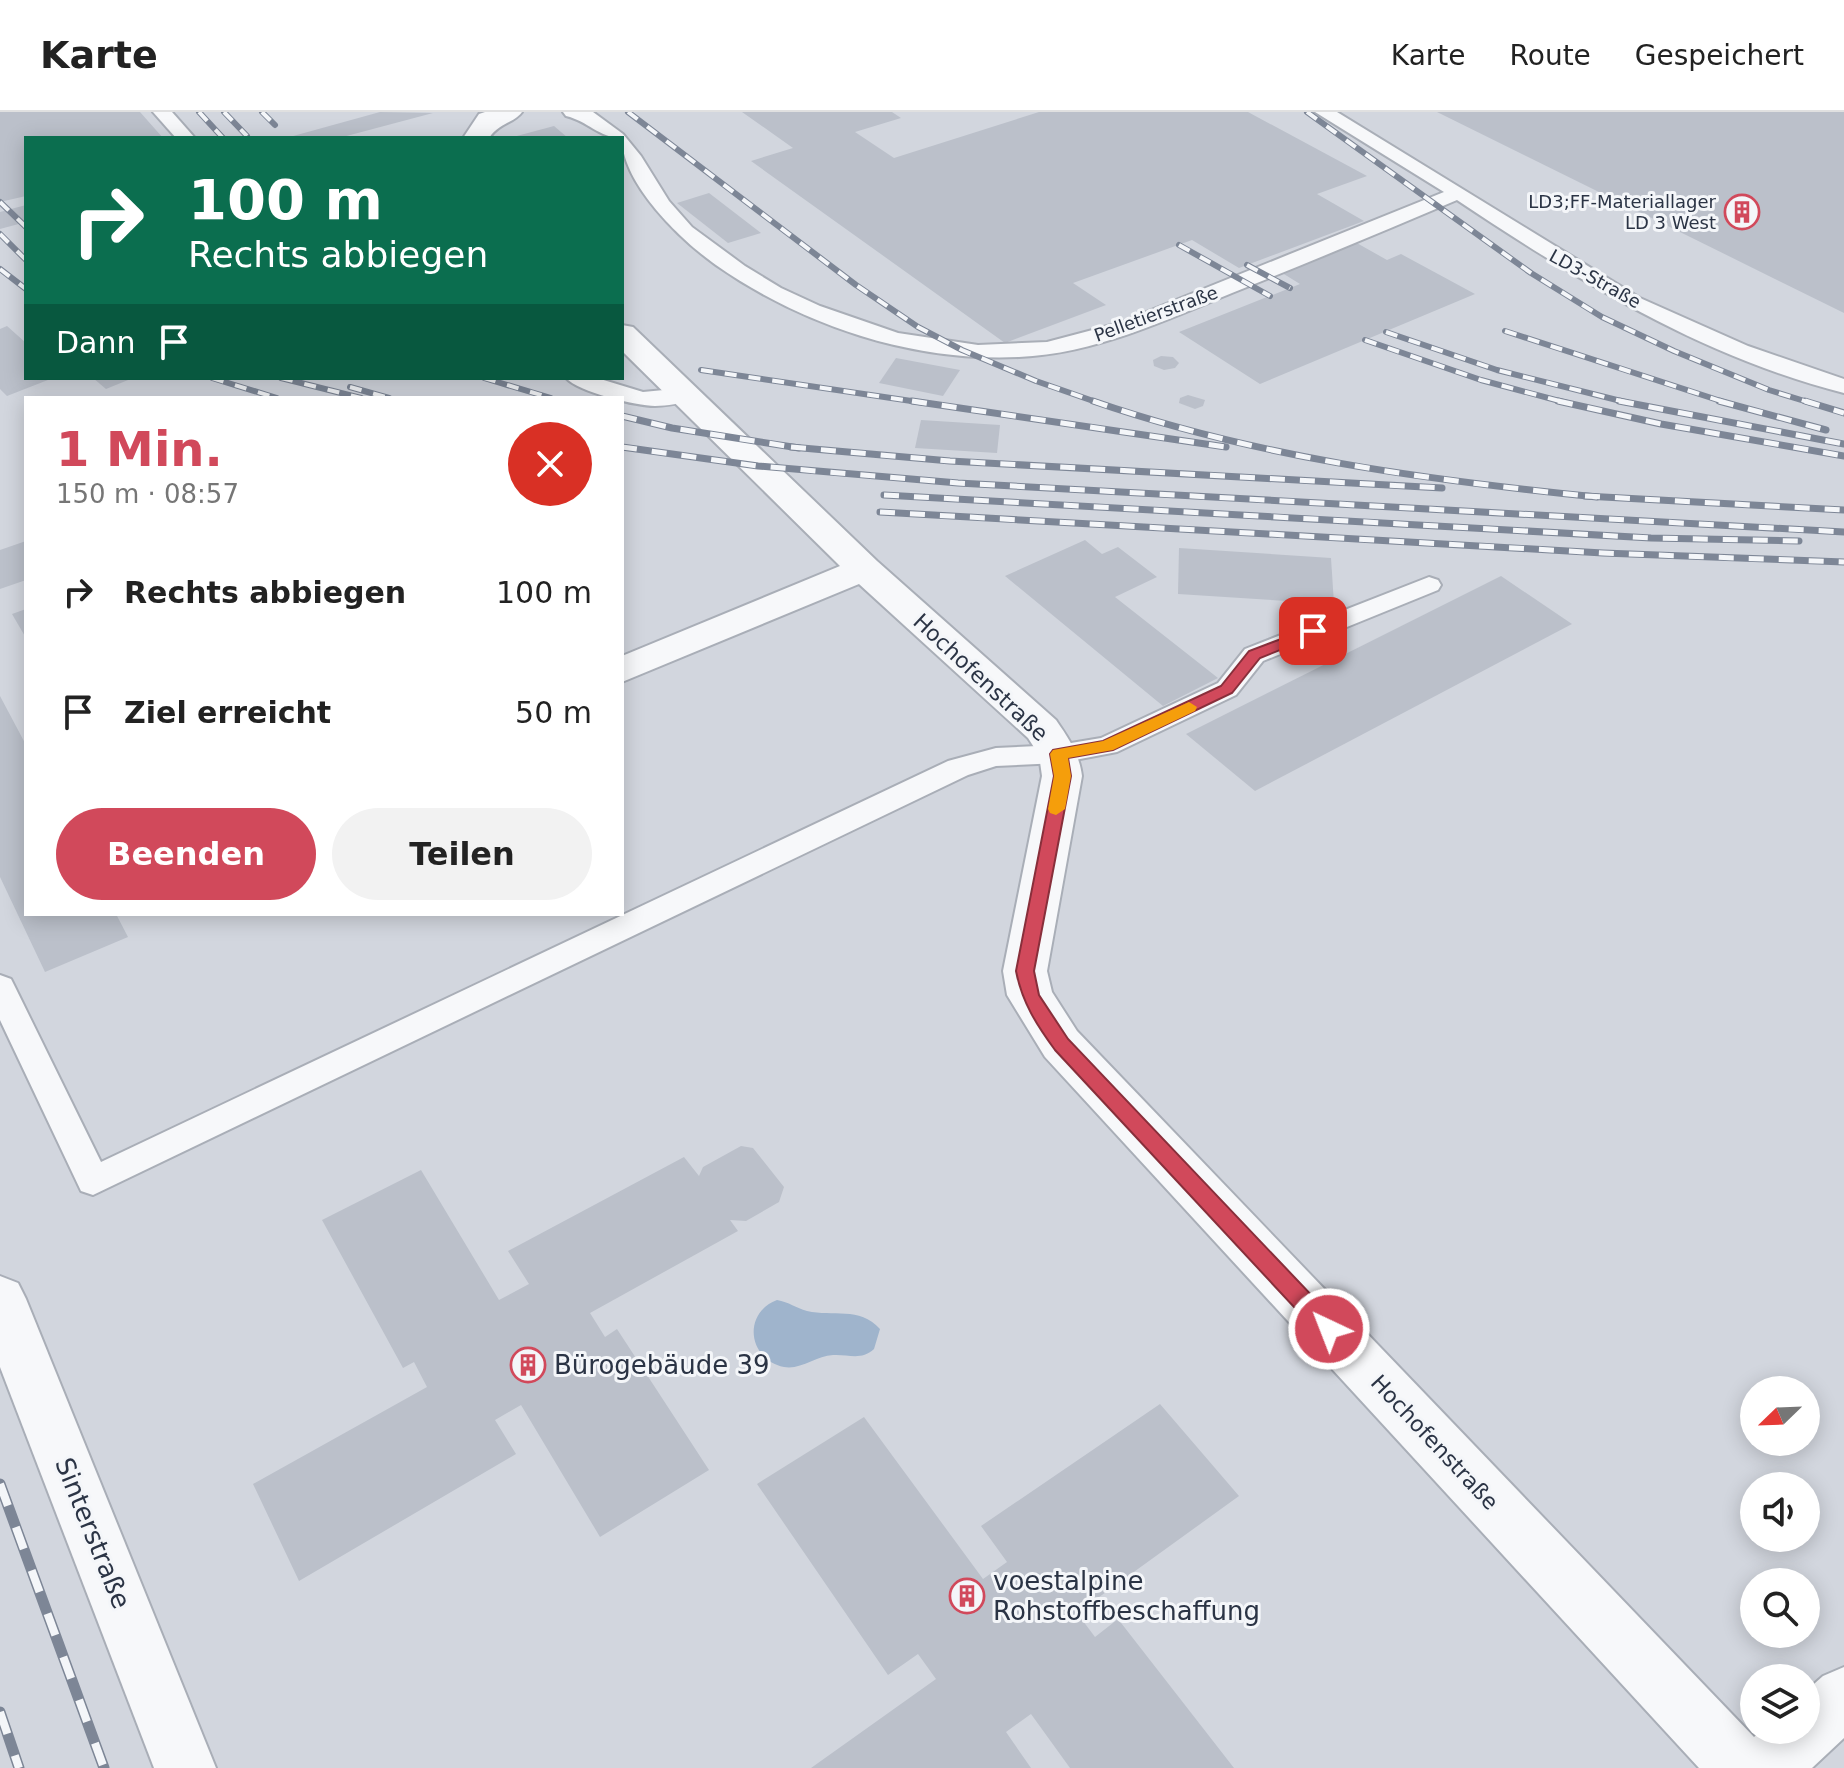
<!DOCTYPE html>
<html lang="de">
<head>
<meta charset="utf-8">
<style>
	:root { --surface:#fff; --page:#f2f2f2; --text:#222; --muted:#767676; --line:#e0e0e0; --accent:#d1495b }
	body { margin:0; font-family:"DejaVu Sans",sans-serif; background:var(--page); color:var(--text); height:100vh; display:flex; flex-direction:column; font-size:30px; white-space:nowrap }
	* { box-sizing:border-box; margin:0 }
	p { font-size:26px; color:var(--muted) }
	.icon { flex:none; width:44px; height:44px; fill:none; stroke:currentColor; stroke-width:2; stroke-linecap:round; stroke-linejoin:round }
	.map { position:relative; flex:1; overflow:hidden }
	.panel { position:absolute; left:24px; top:284px; width:600px; height:520px; display:flex; flex-direction:column; background:var(--surface); border-radius:0px; box-shadow:0 4px 20px #0003 }
	.panel>* { flex:none }
	.hud { position:absolute; left:24px; top:24px; width:600px; height:244px; border-radius:0px; box-shadow:0 4px 20px #0003; background:#0b6e4f; color:#fff; overflow:hidden }
	.needle { width:52px; rotate:247deg }
	.controls { position:absolute; left:1740px; top:1264px; display:grid; gap:16px }
	.controls a { display:grid; place-items:center; width:80px; height:80px; border-radius:50%; background:var(--surface); box-shadow:0 4px 20px #0003; font-size:40px }
	.pin { position:absolute; display:grid; place-items:center; width:68px; height:68px; color:#fff; margin:-34px; border-radius:16px; box-shadow:0 4px 12px #0006 }
	.me { position:absolute; width:88px; margin:-44px; rotate:317deg; stroke-linejoin:round; filter:drop-shadow(0 0 6px #0008) }
	.turn { display:flex; align-items:center; gap:28px; height:168px; padding:0 32px; font-size:36px }
	.turn .icon { width:104px; height:104px; stroke-width:2.5 }
	.turn b { display:block; font-size:56px; line-height:68px }
	.then { display:flex; align-items:center; height:76px; padding:0 32px; background:#0003; gap:16px; font-size:30px }
	.round { display:grid; place-items:center; flex:none; width:84px; height:84px; border-radius:42px; background:var(--page) }
	.summary { display:flex; align-items:center; justify-content:space-between; height:136px; padding:0 32px }
	h1 { font-size:48px; font-weight:800; line-height:60px; color:var(--accent) }
	.primary-button { display:flex; gap:16px; margin-top:auto; padding:16px 32px }
	.primary-button a { flex:1; height:92px; border-radius:48px; background:var(--accent); color:#fff; font-size:32px; font-weight:800; line-height:92px; text-align:center }
	.primary-button a+a { background:var(--page); color:var(--text) }
	ul { padding:0; list-style:none }
	li { display:flex; align-items:center; gap:24px; height:120px; padding:0 32px }
	li div { flex:1 }
	li b { display:block; font-size:30px }
	li em { font-style:normal }
	header { display:flex; align-items:center; gap:48px; box-sizing:border-box; height:112px; padding:0 40px; background:var(--surface); border-bottom:2px solid var(--line) }
	header strong { font-size:38px }
	nav { display:flex; gap:44px; margin-inline-start:auto; font-size:28px }
	.map>svg:first-child { display:block }
	.built { fill:#d2d6de; fill-rule:evenodd }
	.water { fill:#9fb4cc }
	.building { fill:#bbc0ca }
	.lines { fill:none; stroke-linecap:round; stroke-linejoin:round }
	.lane-casing { stroke:#a9aeb7; stroke-width:4 }
	.street-casing { stroke:#a9aeb7; stroke-width:4 }
	.lane { fill:#f7f8fa; fill-rule:evenodd }
	.street { fill:#f7f8fa; fill-rule:evenodd }
	.rail-far2-casing { stroke:#7d8696; stroke-width:6 }
	.rail-far1-casing { stroke:#7d8696; stroke-width:7 }
	.rail-casing { stroke:#7d8696; stroke-width:11 }
	.rail-far2 { stroke:#f4f6f9; stroke-width:4; stroke-dasharray:12; stroke-linecap:butt }
	.rail-far1 { stroke:#f4f6f9; stroke-width:5; stroke-dasharray:15; stroke-linecap:butt }
	.rail { stroke:#f4f6f9; stroke-width:8; stroke-dasharray:23; stroke-linecap:butt }
	.route { fill:#d1495b; stroke:#882f3b; stroke-width:2 }
	.slow { fill:#f59e0b }
	.labels { text-anchor:middle; stroke-width:6; stroke-linejoin:round; paint-order:stroke }
	.far-poi-label { font-size:18px; fill:#2b3445; stroke:#f4f6f9; text-anchor:end }
	.far-street-label { font-size:18px; fill:#2b3445; stroke:#f4f6f9 }
	.street-label { font-size:22px; fill:#2b3445; stroke:#f4f6f9 }
	.near-poi-label { font-size:26px; fill:#2b3445; stroke:#f4f6f9; text-anchor:start }
	.near-street-label { font-size:26px; fill:#2b3445; stroke:#f4f6f9 }
</style>
</head>
<body>
<header>
<strong>Karte</strong>
<nav><a>Karte</a><a>Route</a><a>Gespeichert</a></nav>
</header>
<div class="map">
<svg width="1844" height="1656" viewBox="0 0 1844 1656">
	<rect width="100%" height="100%" fill="#e4e7ec"/>
	<!-- built -->
	<path class="built" d="M0,0h1844v1656h-1844zM26,26h596v240h-596zM26,286h596v516h-596zM1754,1278h52v52h-52zM1754,1374h52v52h-52zM1754,1470h52v52h-52zM1754,1566h52v52h-52z"/>
	<!-- water -->
	<path class="water" d="M777,1188c12,2 19,8 30,11 26,6 52,-5 73,18l-6,20c-13,12 -26,5 -41,6 -17,1 -32,15 -49,12 -36,-7 -42,-54 -7,-67z"/>
	<!-- building -->
	<g class="building">
		<polygon points="0,0 140,0 163,26 26,26 26,84 0,90"/>
		<polygon points="380,0 433,1 339,26 286,26"/>
		<polygon points="742,0 892,0 901,6 855,20 894,46 1039,0 1248,0 1367,64 1317,82 1364,109 1239,156 1192,128 1073,171 1106,193 1005,231 751,49 793,36"/>
		<polygon points="1437,0 1844,0 1844,201"/>
		<polygon points="554,14 568,26 513,26 513,25"/>
		<polygon points="709,81 761,121 728,131 677,91"/>
		<polygon points="26,93 26,110 0,117 0,100"/>
		<polygon points="1355,130 1387,148 1401,142 1475,182 1260,272 1179,220 1300,172 1279,159"/>
		<polygon points="7,214 26,231 26,266 53,266 7,284 0,277 0,217"/>
		<polygon points="1161,244 1173,245 1179,251 1175,256 1164,258 1154,254 1153,248"/>
		<polygon points="896,246 960,258 943,284 879,271"/>
		<polygon points="93,266 133,266 106,277"/>
		<polygon points="1188,283 1205,288 1203,294 1195,297 1179,291 1180,286"/>
		<polygon points="921,308 1000,313 997,341 915,336"/>
		<polygon points="1085,428 1102,442 1118,435 1157,465 1115,485 1218,566 1163,594 1005,464"/>
		<polygon points="26,429 26,468 0,477 0,438"/>
		<polygon points="1179,436 1331,446 1334,492 1178,482"/>
		<polygon points="1501,464 1572,512 1255,679 1186,622"/>
		<polygon points="26,497 26,526 12,502"/>
		<polygon points="0,584 26,633 26,802 116,802 128,825 45,860 0,765"/>
		<polygon points="741,1034 753,1036 784,1075 779,1090 746,1109 730,1108 738,1119 590,1201 605,1225 617,1217 709,1358 600,1425 521,1293 495,1308 516,1342 299,1469 253,1372 427,1275 414,1250 403,1256 322,1108 421,1058 499,1188 529,1172 508,1139 684,1045 699,1064 703,1055"/>
		<polygon points="1160,1292 1239,1384 1077,1501 1095,1525 1118,1507 1234,1656 1070,1656 1031,1602 1006,1620 1031,1656 811,1656 936,1567 918,1542 888,1563 757,1372 864,1305 983,1467 1007,1450 981,1414"/>
	</g>
	<g class="lines">
		<!-- lane casing -->
		<g class="lane-casing">
			<g id="lane">
				<polygon points="153,0 172,0 195,26 176,26"/>
				<path d="M563,0h30l30,22 18,22 28,45 23,26 53,39 36,22 39,18 78,27 80,12 69,-3 72,-19 325,-131 -129,-80h22l303,186 108,48 96,33v14c-142,-36 -267,-113 -387,-193 -75,32 -150,63 -225,93 -68,28 -139,61 -213,64 -106,5 -216,-31 -303,-92 -35,-25 -94,-81 -94,-127 -23,0 -34,-17 -56,-22z"/>
				<path d="M566,266h31l46,14 42,-4 11,7 -3,5c-13,3 -25,6 -38,6 -18,0 -77,-14 -89,-28z"/>
				<polygon points="1429,465 1438,468 1441,473 1438,478 1263,549 1236,583 1117,640 1059,651 996,654 968,663 93,1083 81,1079 0,908 0,863 11,867 15,875 101,1050 948,649 996,636 1059,633 1101,626 1218,571 1245,537"/>
			</g>
		</g>
		<!-- street casing -->
		<g class="street-casing">
			<g id="street">
				<path d="M485,0h37c-9,12 -22,10 -33,26h-26l16,-24z"/>
				<path d="M622,213l11,2 244,234 179,159c13,19 23,33 26,56l-35,195 5,21 25,39 677,706 8,-7h44v-39l17,-15 21,-9v71l-32,30h-113l-654,-711 -38,-62 -4,-24 39,-195 -3,-21 -11,-17 -169,-154 -237,98v-26l218,-90 -218,-215z"/>
				<polygon points="0,1164 18,1171 26,1187 216,1656 154,1656 0,1255"/>
			</g>
		</g>
		<!-- lane -->
		<use href="#lane" class="lane"/>
		<!-- street -->
		<use href="#street" class="street"/>
		<!-- rail-far2 casing -->
		<g class="rail-far2-casing">
			<g id="rail-far2">
				<polyline points="199,0 223,26"/>
				<polyline points="224,0 247,24"/>
				<polyline points="262,0 275,13"/>
				<polyline points="628,0 856,173 918,215 962,238 1036,269 1099,291"/>
				<polyline points="1307,0 1531,161 1602,205 1674,239 1769,278 1811,291"/>
				<polyline points="0,90 26,115"/>
				<polyline points="0,122 26,148"/>
				<polyline points="1179,133 1270,184"/>
				<polyline points="1247,153 1290,176"/>
				<polyline points="0,157 26,177"/>
				<polyline points="1505,219 1727,291"/>
				<polyline points="1386,220 1497,258 1629,291"/>
				<polyline points="1365,228 1481,268 1567,291"/>
				<polyline points="701,258 925,291"/>
				<polyline points="212,266 277,286"/>
				<polyline points="281,266 361,286"/>
				<polyline points="484,266 551,286"/>
				<polyline points="350,275 389,286"/>
			</g>
		</g>
		<!-- rail-far1 casing -->
		<g class="rail-far1-casing">
			<g id="rail-far1">
				<polyline points="912,289 1226,335"/>
				<path d="M1093,289c162,56 334,79 504,96"/>
				<polyline points="1558,289 1661,312 1844,344"/>
				<polyline points="1619,289 1844,332"/>
				<polyline points="1719,289 1826,318"/>
				<polyline points="1805,289 1844,301"/>
				<polyline points="622,304 672,316 799,336"/>
				<polyline points="622,335 758,354 958,371 1844,420"/>
				<polyline points="791,335 950,349 1442,376"/>
				<polyline points="884,383 1651,426 1799,429"/>
				<polyline points="1585,384 1844,398"/>
				<polyline points="880,400 1603,441 1844,450"/>
			</g>
		</g>
		<!-- rail casing -->
		<g class="rail-casing">
			<g id="rail">
				<polyline points="0,1372 104,1656"/>
				<polyline points="0,1600 19,1656"/>
			</g>
		</g>
		<!-- rail-far2 -->
		<use href="#rail-far2" class="rail-far2"/>
		<!-- rail-far1 -->
		<use href="#rail-far1" class="rail-far1"/>
		<!-- rail -->
		<use href="#rail" class="rail"/>
	</g>
	<!-- route -->
	<path class="route" d="M1313,515l7,4 -2,4 -58,23 -28,35 -119,57 -45,8 3,18 -37,195 5,24 29,44 269,283 3,7 -3,7 -8,3 -8,-3 -266,-286c-19,-26 -33,-48 -39,-79l38,-195 -4,-22 3,-4 50,-9 118,-55 28,-35z"/>
	<!-- slow -->
	<polygon class="slow" points="1189,590 1197,595 1195,599 1113,638 1068,646 1071,664 1065,697 1056,703 1050,701 1048,697 1054,664 1050,642 1053,638 1103,629"/>
	<!-- icons -->
	<defs>
		<g id="building-ring" transform="scale(1.8)"><circle r="9.5" fill="#f4f6f9" stroke="#d1495b" stroke-width="1.5"/><path d="M-4-6H4V6H1V3H-1V6H-4ZM-2.5-4.3h1.7v1.8h-1.7ZM.8-4.3h1.7v1.8H.8ZM-2.5-1h1.7V.8h-1.7ZM.8-1h1.7V.8H.8Z" fill="#d1495b"/></g>
	</defs>
	<g fill-rule="evenodd">
		<use href="#building-ring" x="1742" y="100"/>
		<use href="#building-ring" x="528" y="1253"/>
		<use href="#building-ring" x="967" y="1484"/>
	</g>
	<g class="labels">
		<!-- far-poi labels -->
		<g class="far-poi-label">
			<text x="1716" y="96">LD3;FF-Materiallager<tspan x="1716" dy="21">LD 3 West</tspan></text>
		</g>
		<!-- far-street labels -->
		<g class="far-street-label">
			<text transform="translate(1595 167) rotate(29)" y="6">LD3-Straße</text>
			<text transform="translate(1156 202) rotate(-20)" y="6">Pelletierstraße</text>
		</g>
		<!-- street labels -->
		<g class="street-label">
			<text transform="translate(981 565) rotate(43)" y="8">Hochofenstraße</text>
			<text transform="translate(1435 1330) rotate(47)" y="8">Hochofenstraße</text>
		</g>
		<!-- near-poi labels -->
		<g class="near-poi-label">
			<text x="554" y="1262">Bürogebäude 39</text>
			<text x="993" y="1478">voestalpine<tspan x="993" dy="30">Rohstoffbeschaffung</tspan></text>
		</g>
		<!-- near-street labels -->
		<g class="near-street-label">
			<text transform="translate(93 1421) rotate(68)" y="9">Sinterstraße</text>
		</g>
	</g>
</svg>
<div class="controls">
<a><svg class="needle" viewBox="-14 -14 28 28"><path d="M0-13l5 13h-10z" fill="#e53935"/><path d="M0 13l5-13h-10z" fill="#767676"/></svg></a>
<a><svg class="icon" aria-label="sound" viewBox="0 0 24 24"><path d="M4 9h4l5-4v14l-5-4H4zM17 9q2 3 0 6"/></svg></a>
<a><svg class="icon" aria-label="search" viewBox="0 0 24 24"><circle cx="10" cy="10" r="6"/><path d="M15 15l6 6"/></svg></a>
<a><svg class="icon" aria-label="layers" viewBox="0 0 24 24"><path d="M12 4l9 5-9 5-9-5zM3 14l9 5 9-5"/></svg></a>
</div>
<div class="pin" style="left:1313px;top:519px;background:#d93025"><svg class="icon" aria-label="arrive" viewBox="0 0 24 24"><path d="M6 21V4h12l-3 4 3 4H6"/></svg></div>
<svg class="me" style="left:1329px;top:1217px" viewBox="-20 -20 40 40"><circle r="17" fill="#d1495b" stroke="#fff" stroke-width="3"/><path d="M0-11L8 9 0 5-8 9z" fill="#fff"/></svg>
<div class="hud">
<div class="turn"><svg class="icon" aria-label="right" viewBox="0 0 24 24"><path d="M7 20v-9h11M14 6l5 5-5 5"/></svg><div><b>100 m</b>Rechts abbiegen</div></div>
<div class="then">Dann<svg class="icon" aria-label="arrive" viewBox="0 0 24 24"><path d="M6 21V4h12l-3 4 3 4H6"/></svg></div>
</div>
<section class="panel">
<div class="summary"><div><h1>1 Min.</h1><p>150 m · 08:57</p></div><a class="round" style="background:#d93025;color:#fff"><svg class="icon" aria-label="close" viewBox="0 0 24 24"><path d="M6 6l12 12M18 6L6 18"/></svg></a></div>
<ul>
<li><svg class="icon" aria-label="right" viewBox="0 0 24 24"><path d="M7 20v-9h11M14 6l5 5-5 5"/></svg><div><b>Rechts abbiegen</b></div><em>100 m</em></li>
<li><svg class="icon" aria-label="arrive" viewBox="0 0 24 24"><path d="M6 21V4h12l-3 4 3 4H6"/></svg><div><b>Ziel erreicht</b></div><em>50 m</em></li>
</ul>
<div class="primary-button"><a>Beenden</a><a>Teilen</a></div>
</section>
</div>
</body>
</html>
